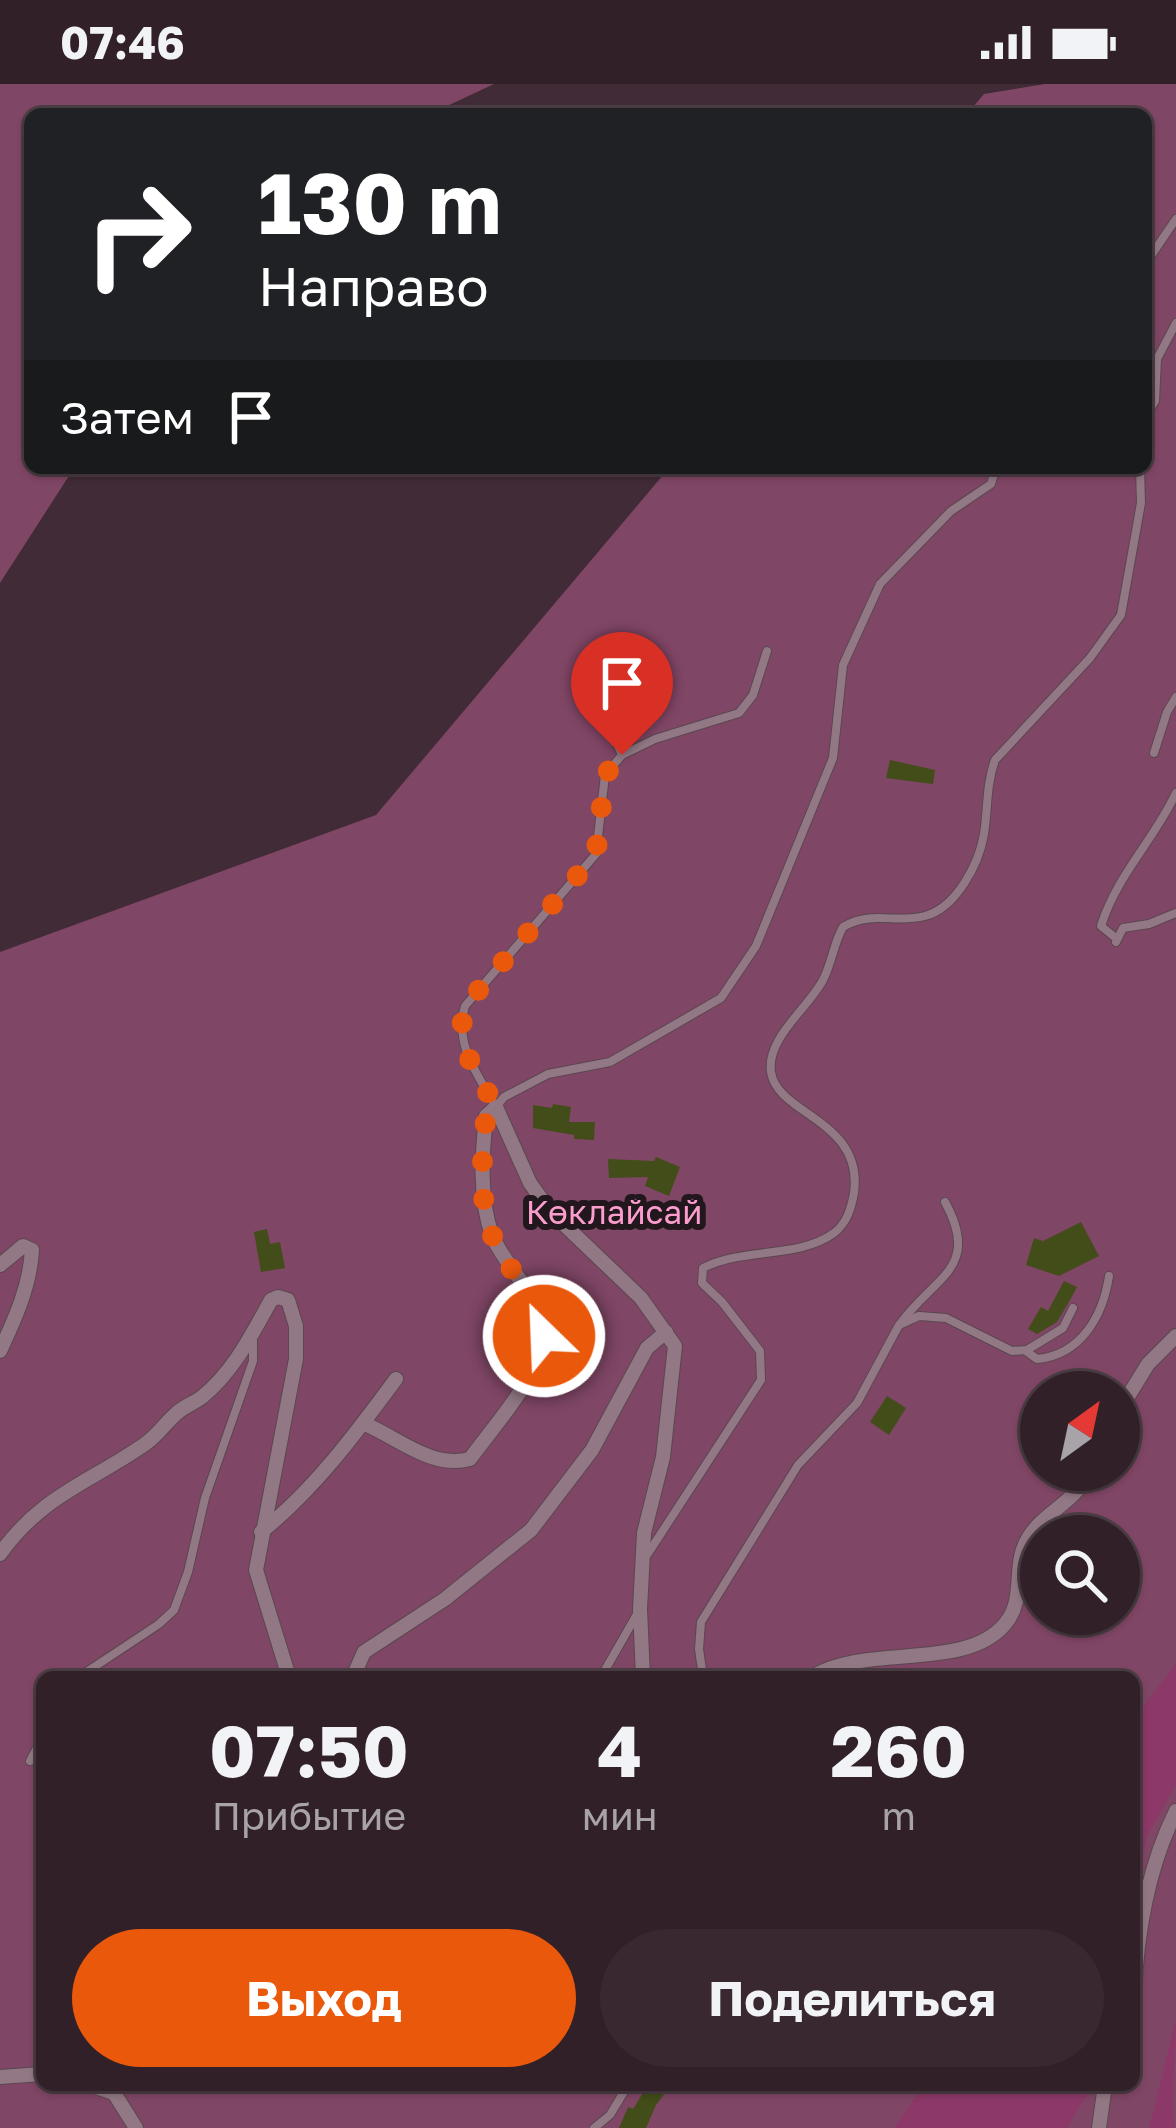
<!DOCTYPE html>
<html lang="ru">
<head>
<meta charset="utf-8">
<style>
	:root { --surface:#312028; --page:#392830; --text:#f1f3f6; --muted:#a8a3a8; --line:#4c3e45; --accent:#ea580c }
	body { margin:0; font-family:"Golos Text",sans-serif; background:var(--page); color:var(--text); height:100vh; display:flex; flex-direction:column; font-size:45px; white-space:nowrap }
	* { box-sizing:border-box; margin:0 }
	p { font-size:39px; color:var(--muted) }
	.icon { flex:none; width:66px; height:66px; fill:none; stroke:currentColor; stroke-width:2; stroke-linecap:round; stroke-linejoin:round }
	.map { position:relative; flex:1; overflow:hidden }
	.panel { position:absolute; left:36px; top:1587px; width:1104px; height:420px; display:flex; flex-direction:column; background:var(--surface); border-radius:18px; box-shadow:0 3px 9px #0004,0 0 0 3px var(--line) }
	.panel>* { flex:none }
	.banner { position:absolute; left:24px; top:24px; width:1128px; height:366px; border-radius:18px; box-shadow:0 3px 9px #0004,0 0 0 3px var(--line); background:#202124; color:#fff; overflow:hidden }
	.needle { width:78px; rotate:33deg }
	.tools { position:absolute; left:1020px; top:1287px; display:grid; gap:24px }
	.tools a { display:grid; place-items:center; width:120px; height:120px; border-radius:50%; background:var(--surface); box-shadow:0 3px 9px #0004,0 0 0 3px var(--line); font-size:60px }
	.pin { position:absolute; display:grid; place-items:center; width:102px; height:102px; color:#fff; margin:-123px -51px; border-radius:50% 50% 50% 0; rotate:-45deg; box-shadow:0 0 12px #0007 }
	.pin .icon { rotate:45deg }
	.me { position:absolute; width:132px; margin:-66px; rotate:336deg; stroke-linejoin:round; filter:drop-shadow(0 0 9px #0008) }
	.turn { display:flex; align-items:center; gap:42px; height:252px; padding:0 36px; font-size:54px }
	.turn .icon { width:156px; height:156px; stroke-width:2.5 }
	.turn b { display:block; font-size:84px; line-height:102px }
	.then { display:flex; align-items:center; height:114px; padding:0 36px; background:#0003; gap:24px; font-size:45px }
	.eta { display:flex; justify-content:space-evenly; align-items:center; height:204px; text-align:center }
	.eta b { font-size:72px; font-weight:700; line-height:84px }
	.primary-button { display:flex; gap:24px; margin-top:auto; padding:24px 36px }
	.primary-button a { flex:1; height:138px; border-radius:72px; background:var(--accent); color:#fff; font-size:48px; font-weight:700; line-height:138px; text-align:center }
	.primary-button a+a { background:var(--page); color:var(--text) }
	.status { display:flex; justify-content:space-between; align-items:center; height:84px; padding:0 60px; background:var(--surface); direction:ltr }
	.status svg { height:33px; fill:currentColor }
	.map>svg:first-child { display:block }
	.green { fill:#804665; fill-rule:evenodd }
	.forest { fill:#8c3868 }
	.building { fill:#424d19 }
	.lines { fill:none; stroke-linecap:round; stroke-linejoin:round }
	.lane-casing { stroke:#5a4750; stroke-width:10 }
	.street-casing { stroke:#5a4750; stroke-width:16 }
	.lane { stroke:#927884; stroke-width:8 }
	.street { stroke:#927884; stroke-width:14 }
	.route { stroke:#ea580c; stroke-width:21; stroke-dasharray:0 37.8 }
	.labels { text-anchor:middle; stroke-width:12; stroke-linejoin:round; paint-order:stroke }
	.park-label { font-size:33px; fill:#fa9dcd; stroke:#21171c }
</style>
</head>
<body>
<div class="status"><b>07:46</b><svg viewBox="0 0 49 12"><path d="M0 12V9h3v3zM5 12V6h3v6zM10 12V3h3v9zM15 12V0h3v12zM26 1h20v11H26zM47 4h2v5h-2z"/></svg></div>
<div class="map">
<svg width="1176" height="2044" viewBox="0 0 1176 2044">
	<rect width="100%" height="100%" fill="#412b36"/>
	<!-- green -->
	<g class="green">
		<polygon points="0,0 494,0 430,30 30,30 30,384 74,384 0,499"/>
		<path d="M1045,0h131v2044h-1176v-1176l376,-137 293,-347h477v-354h-179l17,-20zM1041,1308h78v78h-78zM1041,1452h78v78h-78zM42,1593h1092v408h-1092z"/>
	</g>
	<!-- forest -->
	<g class="forest">
		<polygon points="1176,1580 1176,1700 1146,1754 1134,1814 1134,1634"/>
		<path d="M1176,1936c0,20 -6,96 -1,108h-26z"/>
		<polygon points="924,2001 1092,2001 1067,2044 894,2044"/>
	</g>
	<!-- building -->
	<g class="building">
		<polygon points="890,676 935,686 933,700 886,694"/>
		<polygon points="553,1020 571,1023 569,1038 595,1038 594,1056 574,1055 574,1051 533,1044 533,1021 552,1024"/>
		<polygon points="656,1073 680,1083 669,1112 645,1102 648,1093 609,1094 608,1075 654,1077"/>
		<polygon points="1081,1138 1099,1172 1059,1192 1026,1181 1034,1154 1043,1157"/>
		<polygon points="267,1145 270,1160 280,1158 285,1184 261,1188 254,1148"/>
		<polygon points="1064,1197 1077,1203 1070,1216 1057,1238 1037,1250 1028,1245 1041,1223 1048,1227"/>
		<polygon points="887,1312 906,1324 889,1351 870,1338"/>
		<polygon points="648,2001 671,2001 656,2021 646,2044 619,2044 628,2023 633,2025"/>
	</g>
	<g class="lines">
		<!-- lane casing -->
		<g class="lane-casing">
			<g id="lane">
				<polyline points="1146,179 1176,135"/>
				<polyline points="1146,331 1155,317 1157,275 1176,239"/>
				<path d="M767,567l-14,44 -14,18 -84,26 -33,16 -17,20 -9,79 -131,152c-11,39 12,67 31,101l8,-10 44,-23 62,-12 111,-64 35,-52 77,-188 10,-93 37,-81 71,-73 40,-27 5,-16"/>
				<polyline points="1154,669 1167,628 1176,613"/>
				<path d="M622,671c-12,-23 -25,-76 9,-86"/>
				<path d="M1117,855l-16,-13c16,-51 53,-86 75,-133"/>
				<polyline points="1116,858 1123,844 1149,840 1176,829"/>
				<path d="M900,1240c33,-47 82,-55 45,-122"/>
				<path d="M1026,1267l11,8c44,-4 66,-43 72,-83"/>
				<path d="M647,1471l114,-175 -1,-29 -38,-49 -20,-19 1,-15c41,-21 95,-9 131,-35 13,-10 17,-24 20,-40 10,-73 -77,-78 -83,-121 -5,-35 40,-66 53,-94 8,-17 10,-35 19,-51 28,-17 53,-3 82,-11 31,-8 54,-52 59,-82 4,-25 2,-49 11,-74l95,-102 31,-43 20,-112 -1,-35"/>
				<polyline points="79,1593 159,1540 174,1526 188,1488 205,1414 253,1277 253,1257"/>
				<polyline points="601,1593 636,1532"/>
				<polyline points="703,1593 699,1565 701,1538 798,1381 857,1319 899,1241 919,1232 946,1234 1012,1267 1027,1266 1063,1244 1073,1224"/>
				<polyline points="30,1677 42,1654"/>
				<polyline points="594,2044 610,2031 628,2001"/>
			</g>
		</g>
		<!-- street casing -->
		<g class="street-casing">
			<g id="street">
				<path d="M0,1181l23,-19 9,4c-2,36 -17,69 -32,101"/>
				<polyline points="1119,1327 1148,1280 1176,1252"/>
				<path d="M365,1340c35,15 67,45 105,35 25,-35 64,-75 72,-118 8,-38 -37,-72 -50,-106 -13,-36 -10,-82 -6,-119l10,-9 34,76 20,28 91,87 34,48 -12,111 -19,76 -4,76 3,68"/>
				<path d="M261,1448c53,-42 95,-99 135,-153"/>
				<path d="M0,1470c42,-59 89,-71 145,-110 13,-9 21,-22 33,-32 7,-6 16,-9 24,-15 31,-25 49,-61 69,-97l7,-3 10,3 8,26v33l-40,211 33,107"/>
				<polyline points="353,1593 364,1568 445,1515 531,1446 592,1366 647,1264 666,1248"/>
				<path d="M812,1593c55,-34 153,-5 193,-53 22,-26 6,-60 24,-87 16,-26 44,-32 62,-67"/>
				<path d="M1134,1910c3,-62 14,-127 42,-183"/>
				<polyline points="0,1993 42,1990"/>
				<polyline points="90,2001 114,2009 136,2044"/>
				<polyline points="1099,2044 1105,2001"/>
			</g>
		</g>
		<!-- lane -->
		<use href="#lane" class="lane"/>
		<!-- street -->
		<use href="#street" class="street"/>
	</g>
	<g class="lines">
		<!-- route -->
		<path class="route" d="M544,1252c-4,-37 -36,-64 -51,-99 -15,-36 -11,-83 -7,-121l10,-9c-19,-34 -42,-62 -31,-101l131,-152 9,-79 17,-20"/>
	</g>
	<g class="labels">
		<!-- park labels -->
		<g class="park-label">
			<text x="614" y="1140">Көклайсай</text>
		</g>
	</g>
</svg>
<div class="tools">
<a><svg class="needle" viewBox="-14 -14 28 28"><path d="M0-13l5 13h-10z" fill="#e53935"/><path d="M0 13l5-13h-10z" fill="#a8a3a8"/></svg></a>
<a><svg class="icon" aria-label="search" viewBox="0 0 24 24"><circle cx="10" cy="10" r="6"/><path d="M15 15l6 6"/></svg></a>
</div>
<div class="pin" style="left:622px;top:671px;background:#d93025"><svg class="icon" aria-label="arrive" viewBox="0 0 24 24"><path d="M6 21V4h12l-3 4 3 4H6"/></svg></div>
<svg class="me" style="left:544px;top:1252px" viewBox="-20 -20 40 40"><circle r="17" fill="#ea580c" stroke="#fff" stroke-width="3"/><path d="M0-11L8 9 0 5-8 9z" fill="#fff"/></svg>
<div class="banner">
<div class="turn"><svg class="icon" aria-label="right" viewBox="0 0 24 24"><path d="M7 20v-9h11M14 6l5 5-5 5"/></svg><div><b>130 m</b>Направо</div></div>
<div class="then">Затем<svg class="icon" aria-label="arrive" viewBox="0 0 24 24"><path d="M6 21V4h12l-3 4 3 4H6"/></svg></div>
</div>
<section class="panel">
<div class="eta">
<div><b>07:50</b><p>Прибытие</p></div>
<div><b>4</b><p>мин</p></div>
<div><b>260</b><p>m</p></div>
</div>
<div class="primary-button"><a>Выход</a><a>Поделиться</a></div>
</section>
</div>
</body>
</html>
